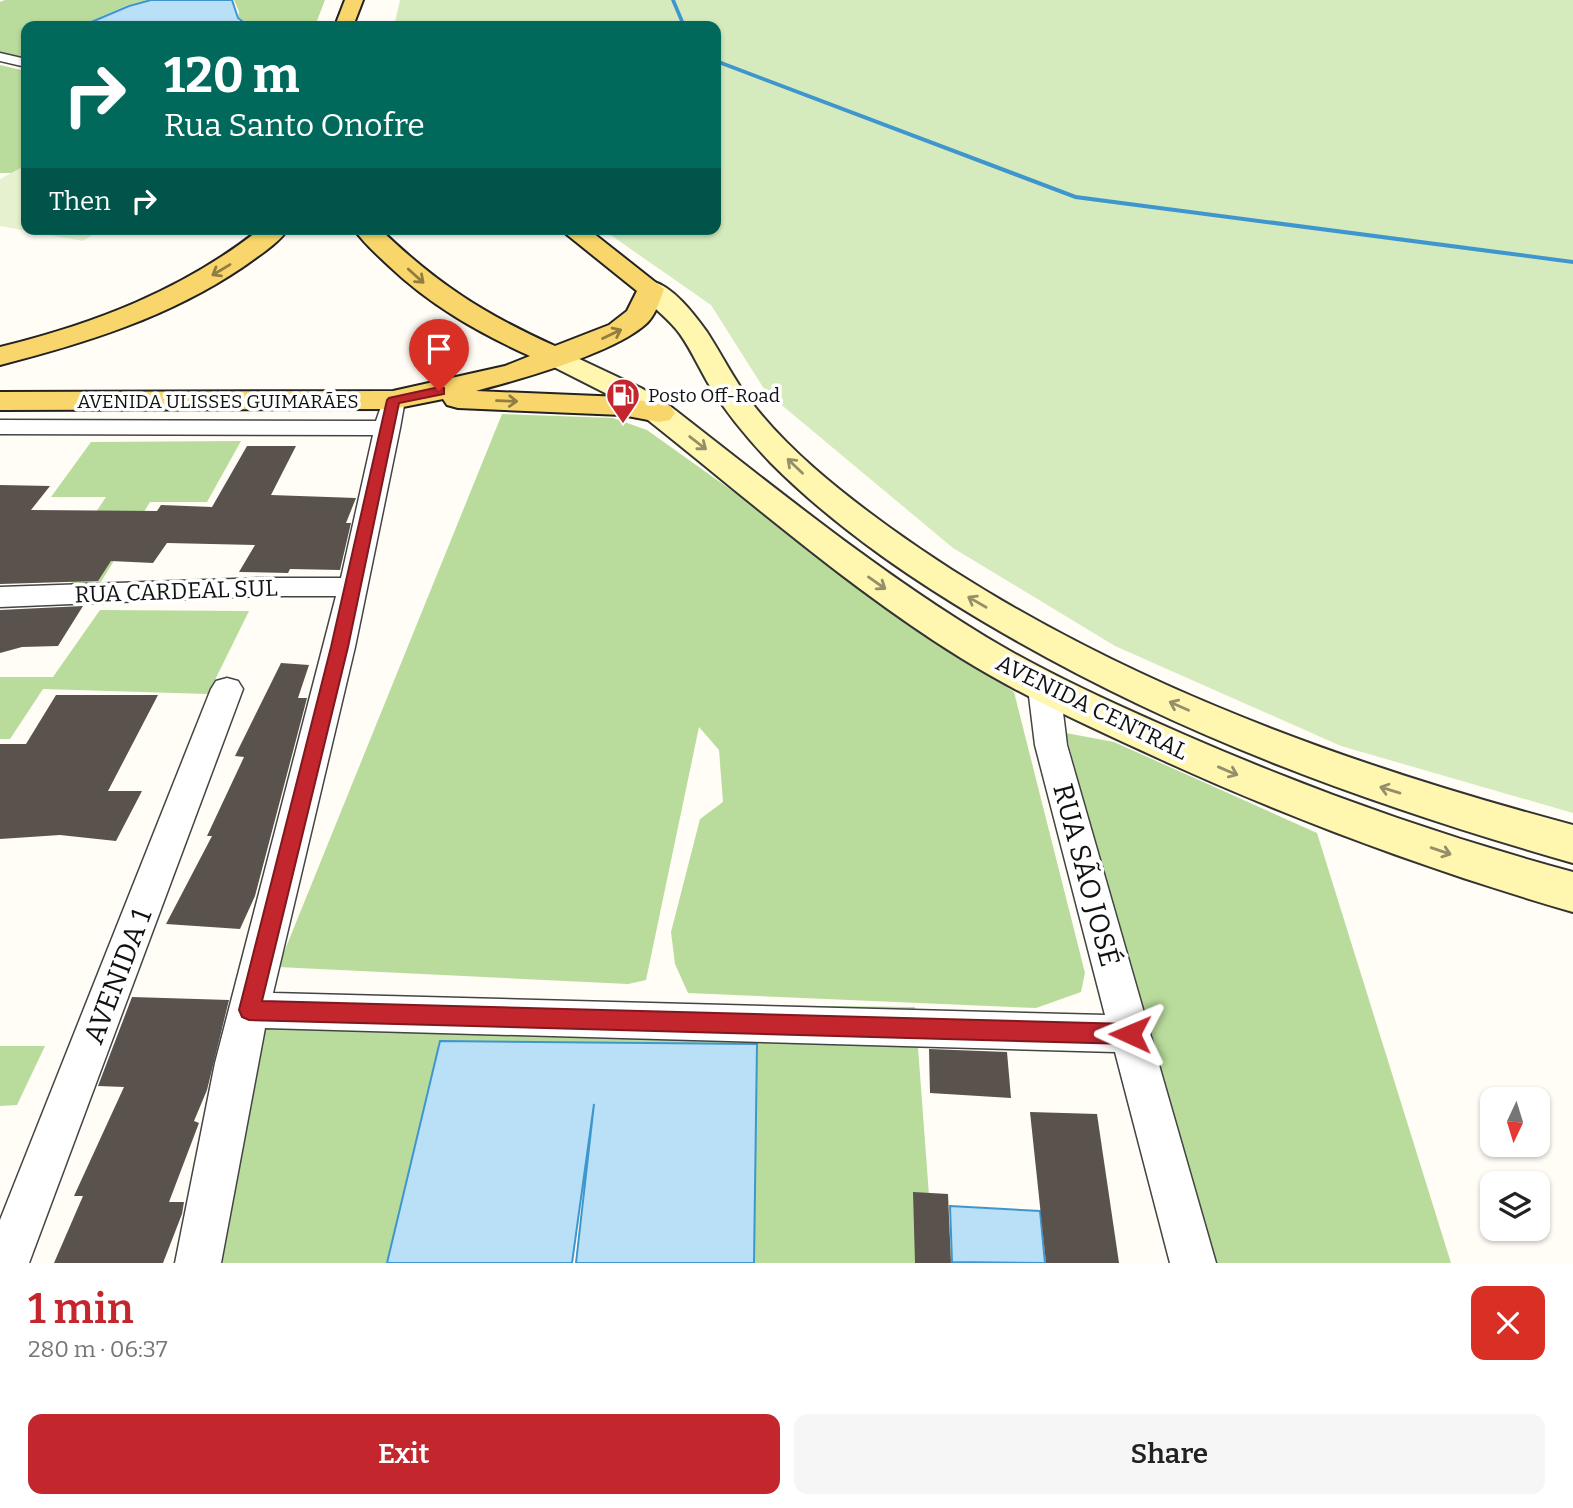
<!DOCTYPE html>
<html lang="en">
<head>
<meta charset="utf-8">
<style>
	:root { --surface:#fff; --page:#f6f6f6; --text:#222; --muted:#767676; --accent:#c4262e }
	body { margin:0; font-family:Bitter,serif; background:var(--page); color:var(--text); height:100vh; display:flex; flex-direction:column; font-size:26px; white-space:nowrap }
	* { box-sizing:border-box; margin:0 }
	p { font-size:23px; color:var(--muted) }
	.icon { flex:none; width:38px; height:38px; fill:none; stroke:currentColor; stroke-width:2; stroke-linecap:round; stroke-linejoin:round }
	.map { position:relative; height:1263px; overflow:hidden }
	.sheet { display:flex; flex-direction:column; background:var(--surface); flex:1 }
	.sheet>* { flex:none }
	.guide { position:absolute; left:21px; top:21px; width:700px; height:214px; border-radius:14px; box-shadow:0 2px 5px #0004; background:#00695c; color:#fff; overflow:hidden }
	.needle { width:46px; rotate:184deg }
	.controls { position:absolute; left:1480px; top:1087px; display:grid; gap:14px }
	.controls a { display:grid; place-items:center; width:70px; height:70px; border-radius:14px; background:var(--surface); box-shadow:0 2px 5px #0004; font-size:35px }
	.pin { position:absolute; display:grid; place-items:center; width:60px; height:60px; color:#fff; margin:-72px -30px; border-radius:50% 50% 50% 0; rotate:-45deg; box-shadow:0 0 7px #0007 }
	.pin .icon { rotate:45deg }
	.me { position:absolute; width:77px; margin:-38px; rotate:271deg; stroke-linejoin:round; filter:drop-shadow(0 0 5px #0008) }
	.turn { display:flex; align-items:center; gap:24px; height:147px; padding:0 28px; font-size:32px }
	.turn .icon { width:91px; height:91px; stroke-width:2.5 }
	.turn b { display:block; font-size:49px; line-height:60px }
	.then { display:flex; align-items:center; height:66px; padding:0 28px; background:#0003; gap:14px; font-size:26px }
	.round { display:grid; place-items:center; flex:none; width:74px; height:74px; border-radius:14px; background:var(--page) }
	.overview { display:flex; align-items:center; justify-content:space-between; height:119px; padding:0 28px }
	h1 { font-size:42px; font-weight:600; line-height:52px; color:var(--accent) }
	.cta { display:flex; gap:14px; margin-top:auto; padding:14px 28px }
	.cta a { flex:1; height:80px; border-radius:14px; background:var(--accent); color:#fff; font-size:28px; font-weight:600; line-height:80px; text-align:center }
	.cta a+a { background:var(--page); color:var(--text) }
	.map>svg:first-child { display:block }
	.green { fill:#d5ebbd }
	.forest { fill:#b9dc9c }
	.pitch { fill:#e6f2cf }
	.water { fill:#b9e0f7; stroke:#3f96cf; stroke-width:2 }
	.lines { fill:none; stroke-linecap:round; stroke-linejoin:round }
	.stream { fill:#3f96cf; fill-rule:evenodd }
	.building { fill:#5a524d }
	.street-casing { stroke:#444; stroke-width:3 }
	.secondary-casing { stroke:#333; stroke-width:4 }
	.primary-casing { stroke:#222; stroke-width:4 }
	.street { fill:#fff; fill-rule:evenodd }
	.secondary { fill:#fff6b0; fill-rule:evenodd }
	.primary { fill:#f9d66b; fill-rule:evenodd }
	.oneway { stroke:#917d42 }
	.oneway2 { stroke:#948f68 }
	.route { fill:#c4262e; stroke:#7f191e; stroke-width:2 }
	.labels { text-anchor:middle; stroke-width:7; stroke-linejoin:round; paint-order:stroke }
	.far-poi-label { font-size:19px; fill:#111; stroke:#fff; text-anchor:start }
	.far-street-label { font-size:19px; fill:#111; stroke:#fff }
	.street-label { font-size:23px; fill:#111; stroke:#fff }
	.near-street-label { font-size:28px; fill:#111; stroke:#fff }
</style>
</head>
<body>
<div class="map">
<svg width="1573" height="1263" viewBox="0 0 1573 1263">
	<rect width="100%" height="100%" fill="#fffdf5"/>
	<!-- green -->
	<polygon class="green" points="400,0 1573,0 1573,813 1341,746 1115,646 953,548 766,392 711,305 602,229 716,229 716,26 394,26"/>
	<!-- forest -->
	<g class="forest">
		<polygon points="5,0 148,0 128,5 80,26 26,26 26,60 0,55 0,2"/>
		<polygon points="234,0 325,0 315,26 252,26 238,17 239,12"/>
		<polygon points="0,65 26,71 26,173 0,173"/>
		<polygon points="502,414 613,418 647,430 1014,692 1085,973 1081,992 1036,1008 688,993 675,964 671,932 700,819 723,802 719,750 699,727 646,980 628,984 278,967"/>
		<polygon points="241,441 207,502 150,502 99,585 69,586 98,540 78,539 106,497 51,497 91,442"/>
		<polygon points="100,610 249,611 208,694 43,689 10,739 0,739 0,677 53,677"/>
		<polygon points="1066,733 1114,742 1317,833 1451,1263 1197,1263"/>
		<polygon points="269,1000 915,1007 934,1263 754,1263 757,1044 441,1041 387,1263 204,1263"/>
		<polygon points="0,1046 45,1046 17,1105 0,1106"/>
	</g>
	<!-- pitch -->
	<polygon class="pitch" points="26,165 26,229 102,229 83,241 0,226 0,179"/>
	<!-- water -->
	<g class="water">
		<polygon points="151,0 232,0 238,18 249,26 82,26 129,6"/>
		<polygon points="440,1041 757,1044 754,1263 576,1263 594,1104 572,1263 387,1263"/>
		<polygon points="950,1206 1040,1211 1045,1263 952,1262"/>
	</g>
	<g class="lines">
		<!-- stream -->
		<g class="stream">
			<polygon points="671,0 675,0 686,26 682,26"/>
			<polygon points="716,59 1076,195 1573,260 1573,264 1075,199 716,63"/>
		</g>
	</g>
	<!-- building -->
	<g class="building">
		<polygon points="247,446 296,446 271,495 356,498 346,523 351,523 340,570 290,569 288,573 239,572 255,545 167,543 153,563 111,561 98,581 0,584 0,485 50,486 31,510 157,511 161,505 212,507"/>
		<polygon points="83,606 58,646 22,647 0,653 0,610"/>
		<polygon points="281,663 309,665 298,698 307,698 255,896 240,929 166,924 212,836 207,836 244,757 235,756"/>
		<polygon points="56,695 158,695 108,791 142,791 116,841 60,835 0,839 0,744 26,744"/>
		<polygon points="132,997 229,1000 207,1090 194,1121 199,1123 169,1202 184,1202 182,1214 163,1263 54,1263 83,1196 74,1196 124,1087 98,1086"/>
		<polygon points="929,1049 1007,1052 1011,1098 930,1093"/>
		<polygon points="1030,1112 1097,1114 1119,1263 1046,1263"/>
		<polygon points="913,1192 948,1194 951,1263 915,1263"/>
	</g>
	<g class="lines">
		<!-- street casing -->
		<g class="street-casing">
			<g id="street">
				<polygon points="0,53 26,59 26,67 0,61"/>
				<polygon points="393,393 401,395 405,400 400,428 355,647 273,993 1105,1015 1035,745 1028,688 1033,680 1044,677 1055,680 1060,688 1067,745 1216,1263 1170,1263 1115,1052 265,1028 221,1263 175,1263 215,1063 336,596 262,596 0,607 0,587 262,578 341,578 373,435 0,434 0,420 376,421 385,395"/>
				<polygon points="227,678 238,681 243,689 29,1263 0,1263 0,1220 211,689 216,681"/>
			</g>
		</g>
		<!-- secondary casing -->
		<g class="secondary-casing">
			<g id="secondary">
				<path d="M651,281c22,5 43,33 56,51 15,23 27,48 44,70 38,49 88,89 138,125 204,147 444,234 684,298v38c-199,-57 -391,-126 -570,-230 -83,-48 -164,-102 -232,-170 -22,-23 -43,-48 -60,-75 -11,-18 -19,-37 -31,-54 -12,-17 -31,-28 -42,-45l3,-6z"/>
				<path d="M556,348l85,40 29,18c103,80 204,163 316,231 63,38 131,68 199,98 126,55 255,101 388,137v40c-142,-41 -279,-92 -413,-153 -68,-31 -136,-62 -199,-101 -111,-69 -211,-157 -313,-238l-29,-20 -73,-37 -5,-6 5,-6z"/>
			</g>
		</g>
		<!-- primary casing -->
		<g class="primary-casing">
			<g id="primary">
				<polygon points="345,0 363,0 353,26 335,26"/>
				<path d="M260,229h28c-10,15 -30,27 -45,38 -74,50 -157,76 -243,98v-18c94,-23 183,-57 260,-118z"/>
				<path d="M354,229h26c57,55 104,85 175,117l54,-21 18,-14 10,-20 -77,-62h28l76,60c-4,11 -8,25 -17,34 -32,30 -126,56 -171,68l146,6 48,9 5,7 -5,7 -11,2 -37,-7 -164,-7 -11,-3 -4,-6 -50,10 -393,1v-18l393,-1 112,-25 25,-10c-53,-24 -100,-51 -142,-91 -12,-11 -25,-23 -34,-36z"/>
			</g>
		</g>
		<!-- street -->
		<use href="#street" class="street"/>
		<!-- secondary -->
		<use href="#secondary" class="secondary"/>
		<!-- primary -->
		<use href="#primary" class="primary"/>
	</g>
	<!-- one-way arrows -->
	<defs><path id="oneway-shaft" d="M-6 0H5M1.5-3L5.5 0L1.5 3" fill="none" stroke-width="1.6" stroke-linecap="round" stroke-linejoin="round" transform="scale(1.75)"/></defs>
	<g class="oneway">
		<use href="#oneway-shaft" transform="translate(221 270) rotate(149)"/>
		<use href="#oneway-shaft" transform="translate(416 276) rotate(42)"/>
		<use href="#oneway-shaft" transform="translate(612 334) rotate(-26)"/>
		<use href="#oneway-shaft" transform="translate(507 401) rotate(2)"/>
	</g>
	<g class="oneway2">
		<use href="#oneway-shaft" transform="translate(698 443) rotate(38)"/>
		<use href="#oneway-shaft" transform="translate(795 466) rotate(-136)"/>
		<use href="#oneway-shaft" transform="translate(877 583) rotate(35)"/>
		<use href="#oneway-shaft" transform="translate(977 602) rotate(-150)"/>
		<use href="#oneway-shaft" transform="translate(1179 706) rotate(-156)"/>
		<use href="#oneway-shaft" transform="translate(1228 771) rotate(23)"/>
		<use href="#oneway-shaft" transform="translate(1390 790) rotate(-163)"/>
		<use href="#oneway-shaft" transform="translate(1441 851) rotate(19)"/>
	</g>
	<!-- route -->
	<polygon class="route" points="439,387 444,388 444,394 399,403 348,647 262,1001 1130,1024 1138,1027 1141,1034 1138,1041 1130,1044 249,1020 242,1017 239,1010 331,647 387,400 389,398"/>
	<!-- icons -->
	<defs>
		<g id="fuel-pin" transform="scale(1.75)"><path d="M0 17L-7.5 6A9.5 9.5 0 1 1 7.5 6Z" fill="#c4262e" stroke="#fff"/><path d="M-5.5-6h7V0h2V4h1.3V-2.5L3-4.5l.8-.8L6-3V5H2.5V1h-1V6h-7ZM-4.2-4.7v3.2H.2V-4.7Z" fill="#fff"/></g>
	</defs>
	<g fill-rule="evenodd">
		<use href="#fuel-pin" x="623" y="395"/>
	</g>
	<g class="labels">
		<!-- far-poi labels -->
		<g class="far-poi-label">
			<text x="648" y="402">Posto Off-Road</text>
		</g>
		<!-- far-street labels -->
		<g class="far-street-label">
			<text x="218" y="408">AVENIDA ULISSES GUIMARÃES</text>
		</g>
		<!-- street labels -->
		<g class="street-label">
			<text transform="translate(176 591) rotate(-2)" y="8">RUA CARDEAL SUL</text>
			<text transform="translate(1092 707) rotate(26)" y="8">AVENIDA CENTRAL</text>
		</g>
		<!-- near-street labels -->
		<g class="near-street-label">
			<text transform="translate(1087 875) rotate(75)" y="10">RUA SÃO JOSÉ</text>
			<text transform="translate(117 976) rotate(-69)" y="10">AVENIDA 1</text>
		</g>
	</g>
</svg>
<div class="controls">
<a><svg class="needle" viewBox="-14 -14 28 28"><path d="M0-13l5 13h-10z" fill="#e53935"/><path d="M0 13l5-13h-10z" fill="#767676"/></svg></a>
<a><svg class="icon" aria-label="layers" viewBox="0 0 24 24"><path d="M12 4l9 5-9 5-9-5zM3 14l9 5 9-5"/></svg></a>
</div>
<div class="pin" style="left:439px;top:391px;background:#d93025"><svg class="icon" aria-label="arrive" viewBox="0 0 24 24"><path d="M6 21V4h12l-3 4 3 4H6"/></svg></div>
<svg class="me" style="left:1130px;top:1034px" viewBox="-20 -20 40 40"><path d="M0-17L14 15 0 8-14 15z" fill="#c4262e" stroke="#fff" stroke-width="4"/></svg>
<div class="guide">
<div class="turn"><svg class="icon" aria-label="right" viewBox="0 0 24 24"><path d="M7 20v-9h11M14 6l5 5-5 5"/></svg><div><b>120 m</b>Rua Santo Onofre</div></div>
<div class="then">Then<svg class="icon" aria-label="right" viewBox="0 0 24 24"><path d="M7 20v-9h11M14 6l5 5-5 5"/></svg></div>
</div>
</div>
<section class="sheet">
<div class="overview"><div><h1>1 min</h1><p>280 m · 06:37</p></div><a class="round" style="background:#d93025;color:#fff"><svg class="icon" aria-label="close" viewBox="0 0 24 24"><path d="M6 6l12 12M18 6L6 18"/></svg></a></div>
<div class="cta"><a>Exit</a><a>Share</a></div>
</section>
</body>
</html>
